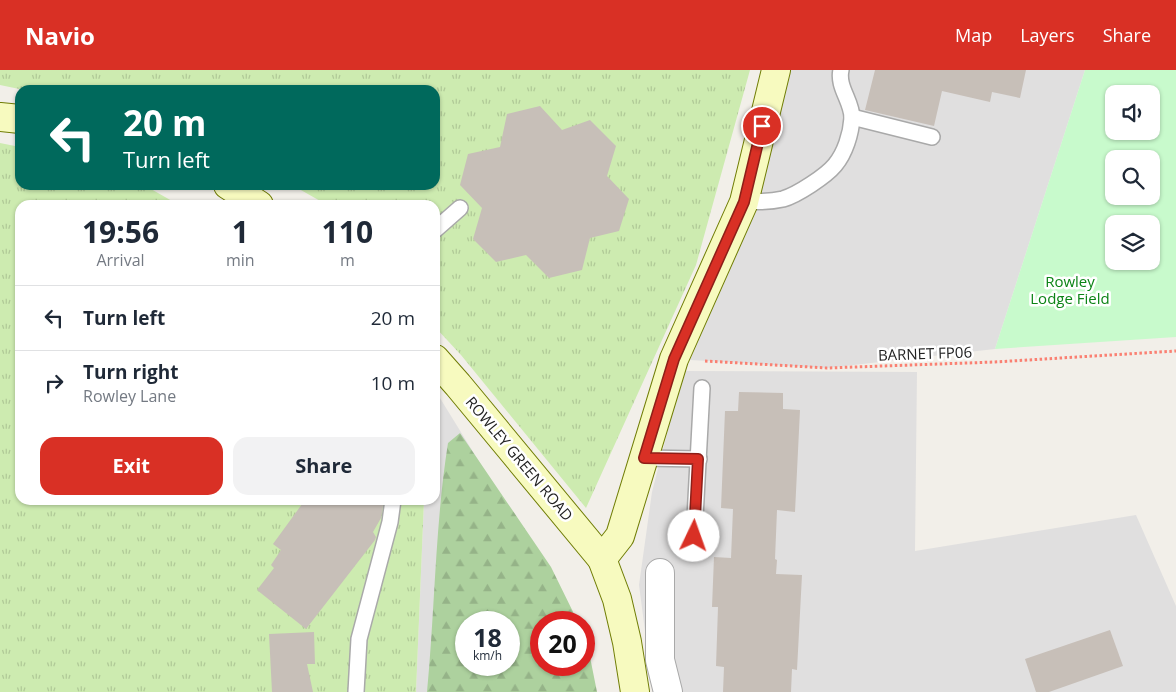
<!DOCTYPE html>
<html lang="en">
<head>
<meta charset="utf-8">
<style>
	:root { --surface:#fff; --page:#f2f2f3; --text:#1f2937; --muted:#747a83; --line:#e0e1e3; --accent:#d93025 }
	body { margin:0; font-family:"Open Sans",sans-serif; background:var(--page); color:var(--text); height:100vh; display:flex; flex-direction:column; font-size:19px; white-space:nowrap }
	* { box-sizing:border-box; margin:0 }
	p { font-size:16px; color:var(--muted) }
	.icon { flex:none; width:28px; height:28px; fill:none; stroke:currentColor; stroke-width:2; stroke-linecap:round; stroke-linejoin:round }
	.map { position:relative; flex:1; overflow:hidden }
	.sheet { position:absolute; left:15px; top:130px; width:425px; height:305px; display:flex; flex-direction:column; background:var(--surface); border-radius:15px; box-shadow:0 1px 4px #0004 }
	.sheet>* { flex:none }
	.banner { position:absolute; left:15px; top:15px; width:425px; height:105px; border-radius:15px; box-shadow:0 1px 4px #0004; background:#00695c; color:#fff; overflow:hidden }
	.buttons { position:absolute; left:1105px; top:15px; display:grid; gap:10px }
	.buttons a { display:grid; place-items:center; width:55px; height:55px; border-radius:10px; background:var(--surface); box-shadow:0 1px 4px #0004; font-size:25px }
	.speed { position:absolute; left:455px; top:541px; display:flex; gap:10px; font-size:25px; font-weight:700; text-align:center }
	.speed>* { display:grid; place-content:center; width:65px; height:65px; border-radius:50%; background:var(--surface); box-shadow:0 1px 4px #0004; line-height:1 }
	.speed small { font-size:12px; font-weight:400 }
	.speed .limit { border:8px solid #d22; background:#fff; color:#111 }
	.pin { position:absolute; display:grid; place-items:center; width:42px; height:42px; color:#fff; margin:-21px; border:2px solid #fff; border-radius:50%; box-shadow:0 1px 5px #0007 }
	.me { position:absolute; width:55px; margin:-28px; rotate:3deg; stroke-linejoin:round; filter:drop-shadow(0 0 4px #0008) }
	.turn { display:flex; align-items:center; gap:18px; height:105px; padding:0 25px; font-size:22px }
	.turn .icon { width:65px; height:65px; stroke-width:2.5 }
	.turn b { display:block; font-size:35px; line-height:42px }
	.eta { display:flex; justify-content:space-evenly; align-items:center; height:85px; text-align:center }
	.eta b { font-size:30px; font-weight:700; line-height:35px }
	.cta { display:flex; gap:10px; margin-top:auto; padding:10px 25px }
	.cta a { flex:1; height:58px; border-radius:15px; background:var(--accent); color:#fff; font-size:20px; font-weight:700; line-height:58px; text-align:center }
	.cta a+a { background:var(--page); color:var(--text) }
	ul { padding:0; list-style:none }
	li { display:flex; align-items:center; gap:15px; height:65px; padding:0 25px; border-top:1px solid var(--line) }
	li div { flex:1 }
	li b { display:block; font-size:19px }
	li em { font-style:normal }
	header { display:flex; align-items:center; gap:30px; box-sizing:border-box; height:70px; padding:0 25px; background:var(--accent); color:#fff }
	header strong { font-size:24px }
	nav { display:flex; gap:28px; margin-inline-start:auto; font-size:18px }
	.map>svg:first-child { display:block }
	.residential { fill:#e0dfdf; fill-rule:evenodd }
	.grass { fill:url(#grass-tufts) }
	.forest { fill:url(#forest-firs); fill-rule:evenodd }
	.park { fill:#c8facc; fill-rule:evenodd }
	.building { fill:#c7bfb8 }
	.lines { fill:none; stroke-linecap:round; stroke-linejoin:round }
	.lane-casing { stroke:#a9a9a9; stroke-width:18 }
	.street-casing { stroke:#a9a9a9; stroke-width:30 }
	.secondary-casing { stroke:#707d05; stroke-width:30 }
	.path { stroke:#fa8072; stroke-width:3; stroke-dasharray:2.5 2.5; stroke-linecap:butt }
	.lane { stroke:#fff; stroke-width:15 }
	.street { stroke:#fff; stroke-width:28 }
	.secondary { stroke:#f7fabf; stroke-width:28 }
	.route-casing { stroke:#8d1f18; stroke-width:12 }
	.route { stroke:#d93025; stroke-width:9 }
	.labels { text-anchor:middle; stroke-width:5; stroke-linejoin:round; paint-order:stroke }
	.park-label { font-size:15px; fill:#0c8416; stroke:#fff }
	.street-label { font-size:15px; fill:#222; stroke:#fff }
</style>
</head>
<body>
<header>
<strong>Navio</strong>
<nav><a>Map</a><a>Layers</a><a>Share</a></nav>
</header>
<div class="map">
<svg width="1176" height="622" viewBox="0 0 1176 622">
	<defs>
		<pattern id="grass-tufts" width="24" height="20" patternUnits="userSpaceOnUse" patternTransform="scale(1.25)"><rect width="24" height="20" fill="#cdebb0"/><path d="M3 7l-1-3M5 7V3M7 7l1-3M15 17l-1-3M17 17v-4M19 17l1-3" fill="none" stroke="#b0c997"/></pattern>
		<pattern id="forest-firs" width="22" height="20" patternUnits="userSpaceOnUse" patternTransform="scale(1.25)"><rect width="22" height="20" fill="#add19e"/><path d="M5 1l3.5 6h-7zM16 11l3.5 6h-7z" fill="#95b388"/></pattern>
	</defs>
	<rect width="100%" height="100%" fill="#f2efe9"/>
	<!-- residential -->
	<g class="residential">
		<polygon points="787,0 1085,0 995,279 827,298 690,290 769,69"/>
		<polygon points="683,301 917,302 915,481 1136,445 1176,536 1176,622 653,622 639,515 652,422"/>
		<path d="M435,320l141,229 -35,3v43h43l10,27h-178l8,-192h11zM466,552h43v43h-43z"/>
	</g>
	<!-- grass -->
	<g class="grass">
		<polygon points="0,0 750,0 696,195 586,438 461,285 435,257 435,135 325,135 322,132 292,115 435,115 435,20 24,20 0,15"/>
		<polygon points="0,73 20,77 20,115 144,115 179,135 20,135 20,430 424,430 416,622 0,622"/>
	</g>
	<!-- forest -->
	<path class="forest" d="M460,363l91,134 27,55h-37v43h43v-30l3,7 10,50h-170c8,-83 8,-167 21,-249zM466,552h43v43h-43z"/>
	<!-- park -->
	<path class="park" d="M1085,0h91v267l-181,12zM1114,24h37v37h-37zM1114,89h37v37h-37zM1114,154h37v37h-37z"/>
	<!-- building -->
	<g class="building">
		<polygon points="875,0 1026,0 1020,28 992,22 990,32 942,21 934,56 865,40"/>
		<polygon points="540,36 562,60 590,50 616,76 607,106 629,129 619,161 590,168 582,200 549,208 526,185 496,192 473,169 482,138 460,115 468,84 500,77 507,44"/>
		<polygon points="739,322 783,323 783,339 800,340 795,442 777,440 775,489 777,490 776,504 802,505 797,600 792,599 791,622 723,622 724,597 716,596 718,537 712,537 714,487 731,488 733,439 721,438 725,341 738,341"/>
		<polygon points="305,430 384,430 381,448 373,462 376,467 375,470 306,559 257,520 274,498 271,495 281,480 273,474"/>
		<polygon points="1110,560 1123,596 1049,622 1036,622 1025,589"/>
		<polygon points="314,562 315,594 307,594 313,622 272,622 269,564"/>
	</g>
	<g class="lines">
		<!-- lane casing -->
		<g class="lane-casing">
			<g id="lane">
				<polyline points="852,47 932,67"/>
				<path d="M745,131c13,1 25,1 38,-2 14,-4 43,-23 52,-34 10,-12 16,-31 17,-47 0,-17 -15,-31 -11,-48"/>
				<polyline points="435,160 460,138"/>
				<polyline points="644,388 699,389"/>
				<polyline points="694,466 702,318"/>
				<polyline points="356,622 359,569 390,452 393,430"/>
			</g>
		</g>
		<!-- street casing -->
		<g class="street-casing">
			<polyline id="street" points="660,503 660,590 668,622"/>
		</g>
		<!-- secondary casing -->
		<g class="secondary-casing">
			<g id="secondary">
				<polyline points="0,47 20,49"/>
				<polyline points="228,115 259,135"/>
				<polyline points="435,289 458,315 602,489"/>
				<polyline points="635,622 627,572 617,529 602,489 620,466 674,289 744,132 776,0"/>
			</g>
		</g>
		<!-- path -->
		<polyline class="path" points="705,291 827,298 995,292 1176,281"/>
		<!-- lane -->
		<use href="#lane" class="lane"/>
		<!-- street -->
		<use href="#street" class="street"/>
		<!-- secondary -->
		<use href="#secondary" class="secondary"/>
	</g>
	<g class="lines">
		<!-- route casing -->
		<g class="route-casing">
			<polyline id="route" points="694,466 698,389 644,388 674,289 744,132 762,56"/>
		</g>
		<!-- route -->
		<use href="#route" class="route"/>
	</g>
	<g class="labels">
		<!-- park labels -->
		<g class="park-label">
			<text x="1070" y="217">Rowley<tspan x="1070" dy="17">Lodge Field</tspan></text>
		</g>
		<!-- street labels -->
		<g class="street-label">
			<text transform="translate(925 284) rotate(-2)" y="5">BARNET FP06</text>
			<text transform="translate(519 389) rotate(50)" y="5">ROWLEY GREEN ROAD</text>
		</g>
	</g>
</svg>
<div class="buttons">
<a><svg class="icon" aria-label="sound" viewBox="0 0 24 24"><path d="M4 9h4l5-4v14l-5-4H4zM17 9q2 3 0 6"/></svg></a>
<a><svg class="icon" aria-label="search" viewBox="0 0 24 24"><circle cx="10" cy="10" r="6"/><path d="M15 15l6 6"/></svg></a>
<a><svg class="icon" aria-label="layers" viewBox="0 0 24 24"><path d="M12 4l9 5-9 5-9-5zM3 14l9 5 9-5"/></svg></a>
</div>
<div class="speed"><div>18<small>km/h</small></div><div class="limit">20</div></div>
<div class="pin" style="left:762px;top:56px;background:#d93025"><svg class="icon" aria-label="arrive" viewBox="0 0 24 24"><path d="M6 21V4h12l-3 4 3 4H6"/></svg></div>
<svg class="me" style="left:694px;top:466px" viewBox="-20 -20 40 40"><circle r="19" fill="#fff"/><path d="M0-13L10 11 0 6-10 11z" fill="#d93025"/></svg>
<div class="banner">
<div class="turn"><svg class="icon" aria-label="left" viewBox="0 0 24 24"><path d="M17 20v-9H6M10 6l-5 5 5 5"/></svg><div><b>20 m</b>Turn left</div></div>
</div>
<section class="sheet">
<div class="eta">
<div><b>19:56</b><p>Arrival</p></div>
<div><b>1</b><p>min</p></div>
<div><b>110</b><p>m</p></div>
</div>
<ul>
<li><svg class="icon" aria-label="left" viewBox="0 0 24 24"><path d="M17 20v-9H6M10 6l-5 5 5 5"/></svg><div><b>Turn left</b></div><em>20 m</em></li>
<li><svg class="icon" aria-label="right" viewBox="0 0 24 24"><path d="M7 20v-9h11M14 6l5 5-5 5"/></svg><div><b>Turn right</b><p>Rowley Lane</p></div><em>10 m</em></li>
</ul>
<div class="cta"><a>Exit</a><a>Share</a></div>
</section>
</div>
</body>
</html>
